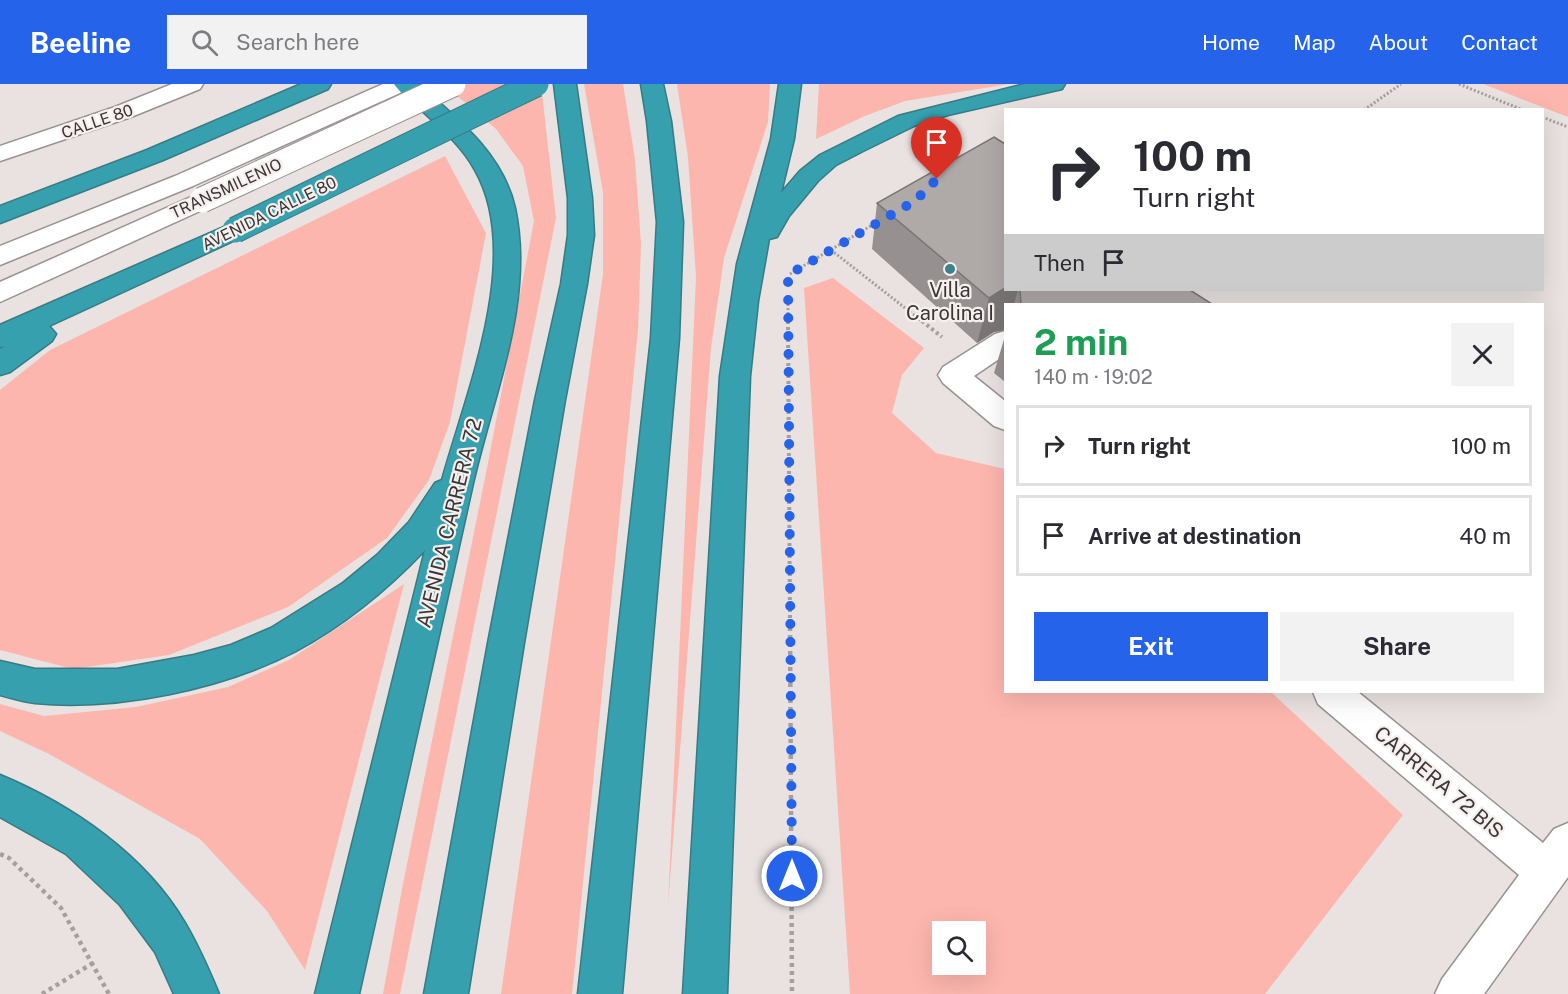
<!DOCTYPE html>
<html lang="en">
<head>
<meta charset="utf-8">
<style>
	:root { --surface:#fff; --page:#f2f2f3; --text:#2b2b33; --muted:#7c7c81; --line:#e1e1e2; --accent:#2563eb }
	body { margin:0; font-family:"Public Sans",sans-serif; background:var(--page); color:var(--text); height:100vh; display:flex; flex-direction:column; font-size:22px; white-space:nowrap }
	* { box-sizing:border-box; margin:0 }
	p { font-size:20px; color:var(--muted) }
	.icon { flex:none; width:33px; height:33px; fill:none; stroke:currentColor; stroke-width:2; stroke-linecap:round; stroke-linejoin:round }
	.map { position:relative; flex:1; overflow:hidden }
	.sheet { position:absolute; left:1004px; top:219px; width:540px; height:390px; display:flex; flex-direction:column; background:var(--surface); border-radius:0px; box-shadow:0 6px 24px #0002 }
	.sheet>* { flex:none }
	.hud { position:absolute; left:1004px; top:24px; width:540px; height:183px; border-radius:0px; box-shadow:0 6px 24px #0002; background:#fff; color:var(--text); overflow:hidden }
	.controls { position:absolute; left:932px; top:837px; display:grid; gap:12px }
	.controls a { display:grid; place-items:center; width:54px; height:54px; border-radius:0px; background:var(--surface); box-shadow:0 6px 24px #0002; font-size:30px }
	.pin { position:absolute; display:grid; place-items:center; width:51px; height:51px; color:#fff; margin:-62px -26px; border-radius:50% 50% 50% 0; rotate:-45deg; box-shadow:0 0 6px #0007 }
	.pin .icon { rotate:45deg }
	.me { position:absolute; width:66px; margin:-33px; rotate:0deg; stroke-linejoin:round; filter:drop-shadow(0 0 4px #0008) }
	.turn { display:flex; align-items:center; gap:21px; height:126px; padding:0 30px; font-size:27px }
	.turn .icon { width:78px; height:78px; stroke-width:2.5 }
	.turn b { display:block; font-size:42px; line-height:51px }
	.then { display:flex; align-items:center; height:57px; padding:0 30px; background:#0003; gap:12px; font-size:22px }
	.round { display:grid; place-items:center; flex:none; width:63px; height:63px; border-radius:0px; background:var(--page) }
	.summary { display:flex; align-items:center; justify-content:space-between; height:102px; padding:0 30px }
	h1 { font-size:36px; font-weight:700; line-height:45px; color:#1e9e55 }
	.action { display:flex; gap:12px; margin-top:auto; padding:12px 30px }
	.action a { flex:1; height:69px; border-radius:0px; background:var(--accent); color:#fff; font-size:24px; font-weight:700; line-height:69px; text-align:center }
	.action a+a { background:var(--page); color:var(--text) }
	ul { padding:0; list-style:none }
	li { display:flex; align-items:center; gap:18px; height:81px; margin:0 12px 9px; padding:0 18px; border:3px solid var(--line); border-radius:0px }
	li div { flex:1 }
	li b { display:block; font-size:22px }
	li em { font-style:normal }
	header { display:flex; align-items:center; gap:36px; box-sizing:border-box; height:84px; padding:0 30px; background:var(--accent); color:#fff }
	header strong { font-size:28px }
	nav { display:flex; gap:33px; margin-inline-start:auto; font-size:21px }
	.search { width:420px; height:54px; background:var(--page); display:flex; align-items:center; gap:15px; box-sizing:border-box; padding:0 21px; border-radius:0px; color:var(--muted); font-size:22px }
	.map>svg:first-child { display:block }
	.green { fill:#fcb6ae; fill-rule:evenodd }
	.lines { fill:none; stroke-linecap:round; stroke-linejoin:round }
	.minor-casing { stroke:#999292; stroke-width:3 }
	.highway-casing { stroke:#377b84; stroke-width:3 }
	.path-far2 { stroke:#a59f9f; stroke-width:3; stroke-dasharray:2 2; stroke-linecap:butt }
	.path-far1 { stroke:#a59f9f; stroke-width:4; stroke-dasharray:3 3; stroke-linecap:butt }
	.path { stroke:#a59f9f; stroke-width:4.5; stroke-dasharray:4 4; stroke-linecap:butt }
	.minor { fill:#fff; fill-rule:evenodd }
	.highway { fill:#36a0ae; fill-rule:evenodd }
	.minor-bridge-casing { stroke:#999292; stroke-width:27; stroke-linecap:butt }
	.highway-bridge-casing { stroke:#377b84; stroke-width:27; stroke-linecap:butt }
	.minor-bridge { stroke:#fff; stroke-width:25 }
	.highway-bridge { stroke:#36a0ae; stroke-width:25 }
	.wall { fill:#969190 }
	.shaded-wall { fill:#7a7676 }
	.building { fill:#afa9a8; stroke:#7a7676; stroke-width:1.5 }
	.route { stroke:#2563eb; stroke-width:10; stroke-dasharray:0 18 }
	.poi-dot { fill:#3c828d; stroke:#f6efee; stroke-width:2 }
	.labels { text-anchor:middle; stroke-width:4.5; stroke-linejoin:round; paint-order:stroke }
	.far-street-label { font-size:16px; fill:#393636; stroke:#f6efee }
	.poi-label { font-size:20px; fill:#393636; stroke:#f6efee }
	.street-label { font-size:20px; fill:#393636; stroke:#f6efee }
</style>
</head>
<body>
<header>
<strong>Beeline</strong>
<div class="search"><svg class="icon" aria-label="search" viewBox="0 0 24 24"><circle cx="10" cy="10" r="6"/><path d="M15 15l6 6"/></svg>Search here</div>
<nav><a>Home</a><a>Map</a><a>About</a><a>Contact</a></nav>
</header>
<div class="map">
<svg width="1568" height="910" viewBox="0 0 1568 910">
	<rect width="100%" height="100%" fill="#e9e2e1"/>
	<!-- green -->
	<g class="green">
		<polygon points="443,0 541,0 556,134 400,910 383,910 402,805 488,379 534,137 523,82 496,45"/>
		<polygon points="584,0 623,0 635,75 641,160 638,246 572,910 501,910 603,190 603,108"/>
		<polygon points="677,0 770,0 768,38 724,174 711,264 668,822 696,193 688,73"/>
		<polygon points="819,0 1009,0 905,17 865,32 816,55"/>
		<polygon points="1483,0 1568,0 1568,33"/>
		<polygon points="445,72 486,149 450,338 429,396 387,454 288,523 169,571 73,585 0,566 0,306 50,266"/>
		<path d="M833,194l91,70 -22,27 -10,38 44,40 69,16v223h266l132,123 -138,179h-415l-46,-706zM942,848h33v32h-33z"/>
		<polygon points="404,500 305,886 267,827 200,755 49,670 0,647 0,620 44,632 136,623 228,603 289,576"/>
	</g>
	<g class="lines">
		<!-- minor casing -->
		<g class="minor-casing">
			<g id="minor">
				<polygon points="172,0 203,0 200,5 131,33 0,77 0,62 115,23"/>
				<polygon points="383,0 412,0 409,5 193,102 0,181 0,162 175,92"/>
				<polygon points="202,108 211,110 214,116 211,122 0,218 0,198"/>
				<polygon points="1005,247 1005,271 974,292 1005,317 1005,346 994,342 943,299 938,291 943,283 995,250"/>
				<polygon points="1313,608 1358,608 1543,759 1554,745 1568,739 1568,793 1484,910 1435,910 1442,895 1519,791 1318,620"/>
			</g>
		</g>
		<!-- highway casing -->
		<g class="highway-casing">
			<g id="highway">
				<polygon points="301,0 331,0 328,5 163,76 0,139 0,122 147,66"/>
				<path d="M394,0h24c39,34 85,70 97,124 20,95 -23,188 -43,280 -38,169 -75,337 -113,506h-44l110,-444c-38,40 -81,75 -129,101 -73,38 -179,60 -261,52 -11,-1 -23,-5 -35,-8v-34l35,8h82l77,-14 37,-10 40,-17 72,-45 34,-28 32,-33 26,-39 7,-3c24,-87 82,-224 33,-310 -13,-24 -35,-43 -55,-61 -9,-8 -19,-15 -26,-25z"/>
				<polygon points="554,0 576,0 592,114 594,151 587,200 565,316 524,559 468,910 424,910 488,559 535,316 561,200 568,151 568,114"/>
				<polygon points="641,0 663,0 671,37 683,138 679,254 622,910 578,910 651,254 657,138 647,37"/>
				<polygon points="779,0 801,0 794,55 781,109 800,87 820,71 898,32 1025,0 1065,0 1062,5 948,31 914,42 865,66 836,81 818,97 789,132 777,153 769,155 758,217 750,292 727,910 683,910 720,292 737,180 771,55"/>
				<polygon points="235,138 244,140 248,146 244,152 49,242 56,250 52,257 10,288 0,291 0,265 5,262 0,263 0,241"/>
				<path d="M0,691c72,30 145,80 185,148 13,22 24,47 34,71h-45l-19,-42 -35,-47 -54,-51 -66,-37z"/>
			</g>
		</g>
		<!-- path-far2 -->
		<g class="path-far2">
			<polyline points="1459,0 1523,26"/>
			<polyline points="1364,26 1401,0"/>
			<polyline points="1542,33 1568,43"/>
			<polyline points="941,86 946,74 946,59"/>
			<polyline points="831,166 923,238"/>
			<polyline points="790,190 879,137"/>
			<polyline points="788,212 788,238"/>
		</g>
		<!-- path-far1 -->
		<g class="path-far1">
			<polyline points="788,237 790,537"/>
			<polyline points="922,237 942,253"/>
		</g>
		<!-- path -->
		<g class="path">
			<polyline points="790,535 792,910"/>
			<polyline points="0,770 9,774 61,824 109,910"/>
			<polyline points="42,910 93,879"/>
		</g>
		<!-- minor -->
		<use href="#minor" class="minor"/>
		<!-- highway -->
		<use href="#highway" class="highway"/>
		<!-- minor-bridge casing -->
		<g class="minor-bridge-casing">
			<polyline id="minor-bridge" points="202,116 453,0"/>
		</g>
		<!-- highway-bridge casing -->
		<g class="highway-bridge-casing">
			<polyline id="highway-bridge" points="235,146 536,0"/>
		</g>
		<!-- minor-bridge -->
		<use href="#minor-bridge" class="minor-bridge"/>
		<!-- highway-bridge -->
		<use href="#highway-bridge" class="highway-bridge"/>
	</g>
	<!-- wall -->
	<g class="wall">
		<polygon points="877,119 1005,206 1190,206 1212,220 1005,220 1005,246 994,248 977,259 872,165"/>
		<polygon points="1005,252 1005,298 994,289"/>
	</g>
	<!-- shaded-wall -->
	<polygon class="shaded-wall" points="1005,204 1005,206 1018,206 1014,220 1005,220 1005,246 994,248 977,259 989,214"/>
	<!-- building -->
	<g class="building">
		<polygon points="994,53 1005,60 1005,204 989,214 877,119"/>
		<polygon points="1020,206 1190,206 1212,220 1021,220"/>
	</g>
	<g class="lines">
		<!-- route -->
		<polyline class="route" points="792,792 788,191 915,117 937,95"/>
	</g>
	<!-- markers -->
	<circle class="poi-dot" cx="950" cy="185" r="6"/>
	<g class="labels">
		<!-- far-street labels -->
		<g class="far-street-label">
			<text transform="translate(97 37) rotate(-19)" y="6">CALLE 80</text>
			<text transform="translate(226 104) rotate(-25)" y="6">TRANSMILENIO</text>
			<text transform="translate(269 129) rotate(-26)" y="6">AVENIDA CALLE 80</text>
		</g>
		<!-- poi labels -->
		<g class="poi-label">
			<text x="950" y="213">Villa<tspan x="950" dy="23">Carolina I</tspan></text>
		</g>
		<!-- street labels -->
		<g class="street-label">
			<text transform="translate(449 439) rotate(-76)" y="7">AVENIDA CARRERA 72</text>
			<text transform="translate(1439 698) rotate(40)" y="7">CARRERA 72 BIS</text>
		</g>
	</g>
</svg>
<div class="controls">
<a><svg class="icon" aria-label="search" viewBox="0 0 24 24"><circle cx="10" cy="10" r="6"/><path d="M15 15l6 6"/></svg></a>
</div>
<div class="pin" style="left:937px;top:95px;background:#d93025"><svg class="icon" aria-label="arrive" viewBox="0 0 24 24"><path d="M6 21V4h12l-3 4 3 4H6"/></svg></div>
<svg class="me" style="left:792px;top:792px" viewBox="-20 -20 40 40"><circle r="17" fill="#2563eb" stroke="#fff" stroke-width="3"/><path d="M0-11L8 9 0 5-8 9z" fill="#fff"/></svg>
<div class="hud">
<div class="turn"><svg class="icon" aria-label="right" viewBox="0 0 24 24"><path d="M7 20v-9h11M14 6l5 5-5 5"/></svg><div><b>100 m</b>Turn right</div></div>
<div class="then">Then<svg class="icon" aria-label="arrive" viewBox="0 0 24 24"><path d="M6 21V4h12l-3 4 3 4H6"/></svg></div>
</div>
<section class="sheet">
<div class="summary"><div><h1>2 min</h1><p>140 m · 19:02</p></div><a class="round"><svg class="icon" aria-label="close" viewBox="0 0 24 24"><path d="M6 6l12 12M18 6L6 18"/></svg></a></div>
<ul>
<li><svg class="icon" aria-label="right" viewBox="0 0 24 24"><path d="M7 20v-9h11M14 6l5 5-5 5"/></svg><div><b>Turn right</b></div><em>100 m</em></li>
<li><svg class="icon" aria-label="arrive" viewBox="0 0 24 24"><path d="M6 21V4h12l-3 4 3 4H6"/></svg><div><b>Arrive at destination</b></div><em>40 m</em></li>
</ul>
<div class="action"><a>Exit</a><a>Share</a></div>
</section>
</div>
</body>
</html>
